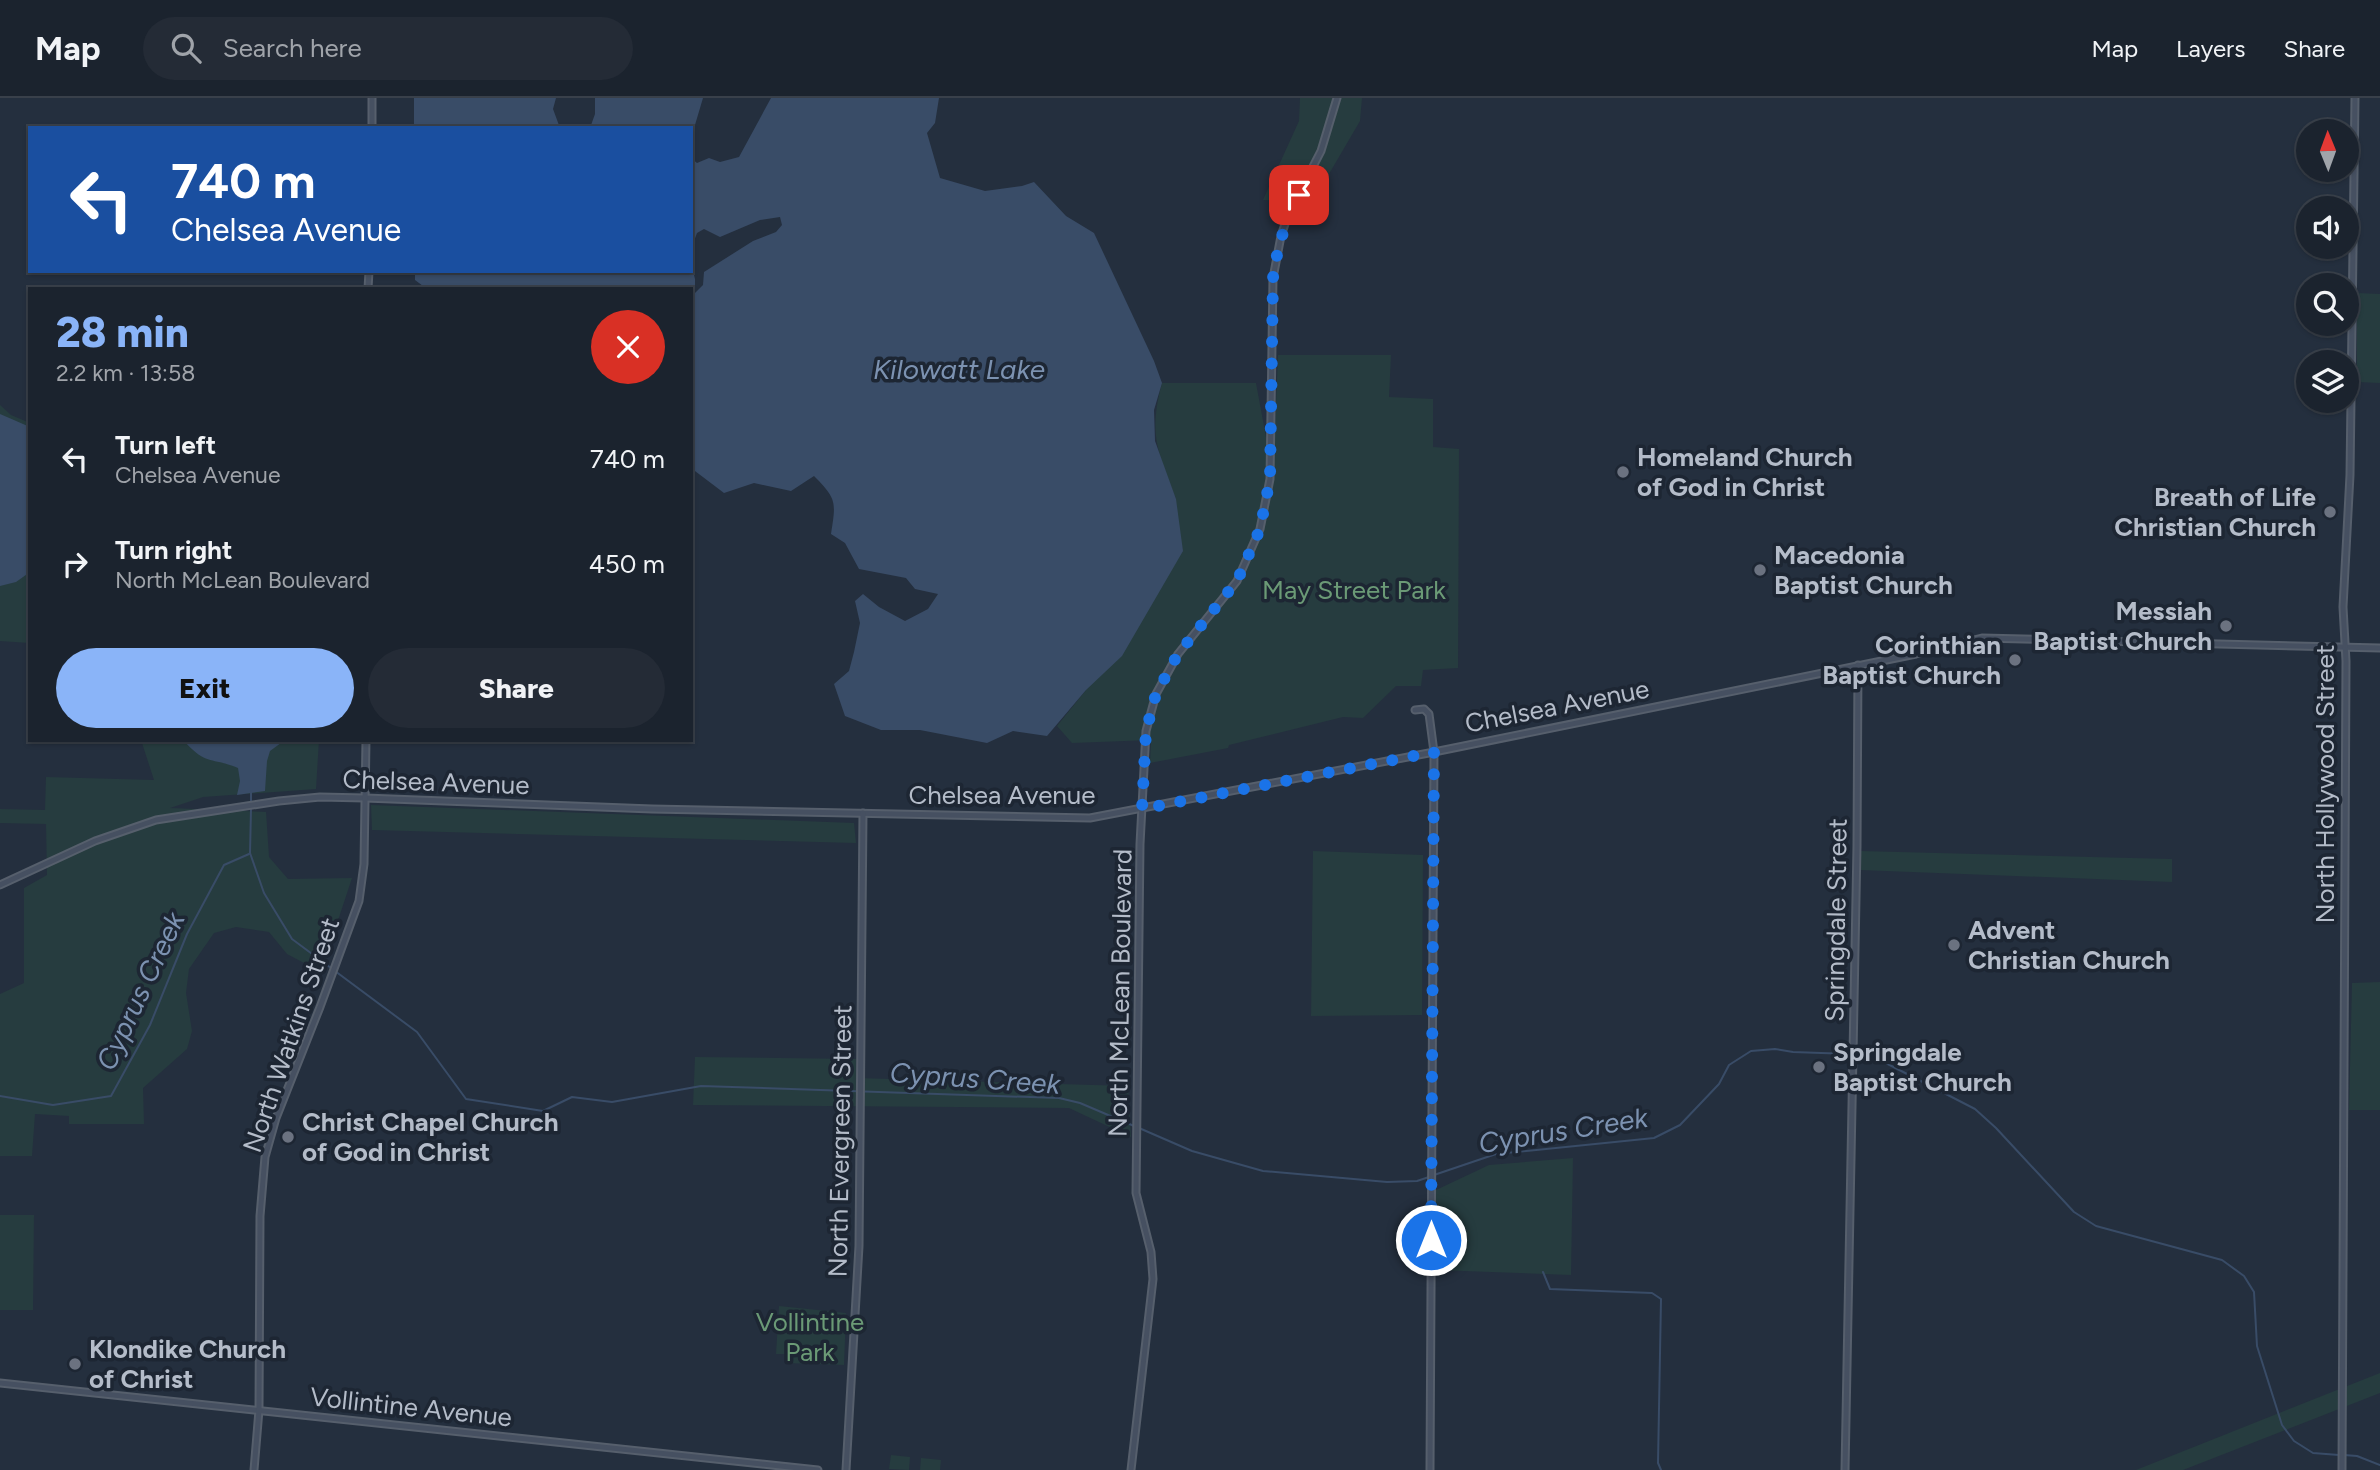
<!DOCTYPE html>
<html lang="en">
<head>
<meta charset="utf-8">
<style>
	:root { --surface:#1b232e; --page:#242b36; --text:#f1f3f6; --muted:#a0a4aa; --line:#39404a; --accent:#8ab4f8 }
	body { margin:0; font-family:Figtree,sans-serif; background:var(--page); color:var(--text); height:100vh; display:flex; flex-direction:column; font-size:26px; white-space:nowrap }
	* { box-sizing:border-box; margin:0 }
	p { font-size:23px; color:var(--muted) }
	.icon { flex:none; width:38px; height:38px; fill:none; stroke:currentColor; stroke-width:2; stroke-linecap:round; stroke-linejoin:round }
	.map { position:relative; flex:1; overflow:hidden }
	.details { position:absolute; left:28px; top:189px; width:665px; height:455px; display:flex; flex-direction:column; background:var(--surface); border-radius:0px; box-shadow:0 2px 5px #0004,0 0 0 2px var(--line) }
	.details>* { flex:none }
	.banner { position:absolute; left:28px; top:28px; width:665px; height:147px; border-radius:0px; box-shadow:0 2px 5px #0004,0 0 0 2px var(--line); background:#1a4fa0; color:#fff; overflow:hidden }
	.needle { width:46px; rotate:359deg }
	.tools { position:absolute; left:2296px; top:21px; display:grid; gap:14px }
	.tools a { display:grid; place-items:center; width:63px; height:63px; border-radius:50%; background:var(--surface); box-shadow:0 2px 5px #0004,0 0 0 2px var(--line); font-size:35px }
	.pin { position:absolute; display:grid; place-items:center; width:60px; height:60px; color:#fff; margin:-30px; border-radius:14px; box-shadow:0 4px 10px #0006 }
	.me { position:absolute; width:77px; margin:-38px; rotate:0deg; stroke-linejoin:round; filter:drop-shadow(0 0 5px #0008) }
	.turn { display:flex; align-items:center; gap:24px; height:147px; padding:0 28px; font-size:32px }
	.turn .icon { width:91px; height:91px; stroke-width:2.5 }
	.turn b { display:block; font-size:49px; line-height:60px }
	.round { display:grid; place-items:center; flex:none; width:74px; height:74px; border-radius:37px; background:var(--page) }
	.head { display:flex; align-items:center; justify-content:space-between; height:119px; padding:0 28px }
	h1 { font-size:42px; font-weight:800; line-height:52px; color:var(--accent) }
	.button { display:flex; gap:14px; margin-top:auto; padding:14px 28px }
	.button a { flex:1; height:80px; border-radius:42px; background:var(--accent); color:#111; font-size:28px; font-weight:800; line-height:80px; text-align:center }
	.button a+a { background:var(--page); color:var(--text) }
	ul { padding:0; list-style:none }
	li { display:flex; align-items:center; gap:21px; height:105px; padding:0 28px }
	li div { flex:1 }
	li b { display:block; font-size:26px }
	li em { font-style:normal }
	header { display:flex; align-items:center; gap:42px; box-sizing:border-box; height:98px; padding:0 35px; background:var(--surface); border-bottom:2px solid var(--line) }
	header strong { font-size:33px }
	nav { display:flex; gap:38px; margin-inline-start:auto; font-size:24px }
	.search { width:490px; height:63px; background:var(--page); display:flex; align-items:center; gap:18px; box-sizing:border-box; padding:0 24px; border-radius:38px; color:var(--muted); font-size:26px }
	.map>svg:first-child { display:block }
	.green { fill:#263c3f }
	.water { fill:#394c67 }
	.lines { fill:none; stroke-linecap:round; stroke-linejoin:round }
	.stream { stroke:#394c67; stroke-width:2 }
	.secondary-casing { stroke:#565f6c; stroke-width:9 }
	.secondary { stroke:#465061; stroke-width:5 }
	.route { stroke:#1a73e8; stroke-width:12; stroke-dasharray:0 21.6 }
	.worship-dot { fill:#6b7280; stroke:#1d2633; stroke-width:2.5 }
	.labels { text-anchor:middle; stroke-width:7; stroke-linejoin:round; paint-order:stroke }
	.poi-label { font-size:26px; font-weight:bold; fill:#b4bcc9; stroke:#1d2633; text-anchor:start }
	.park-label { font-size:26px; fill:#6b9a76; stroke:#1d2633 }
	.street-label { font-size:26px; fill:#b4bcc9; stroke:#1d2633 }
	.water-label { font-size:28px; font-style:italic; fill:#7c92b1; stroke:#1d2633 }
</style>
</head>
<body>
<header>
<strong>Map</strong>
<div class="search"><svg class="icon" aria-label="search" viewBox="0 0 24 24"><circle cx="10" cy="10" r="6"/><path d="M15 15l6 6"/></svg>Search here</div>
<nav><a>Map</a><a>Layers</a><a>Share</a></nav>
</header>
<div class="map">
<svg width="2380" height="1372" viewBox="0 0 2380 1372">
	<rect width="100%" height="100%" fill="#242f3e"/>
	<!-- green -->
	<g class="green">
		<polygon points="1300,0 1362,0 1360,23 1312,105 1263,102 1299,23"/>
		<polygon points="2357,195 2380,196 2380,285 2357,284"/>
		<path d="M1278,257h113l-2,42 44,2v48l26,2 -1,219 -35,2 -2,16h-25l-33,32 -20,-1 -114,28 -1,3 -78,15 1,-23 -79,3 -15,-17 29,-36 90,-191c-18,-48 -28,-64 -14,-116h94l17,92z"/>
		<polygon points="0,307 11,317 30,325 30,545 0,543"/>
		<polygon points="141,642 319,642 316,691 203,699 170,710 266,714 269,759 288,781 352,780 321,874 287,856 269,834 236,829 214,835 189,871 186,895 192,933 187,951 143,990 144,1026 69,1026 69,1018 35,1016 32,1058 0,1058 0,896 24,885 24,790 47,777 46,726 0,725 0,711 45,712 46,679 154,682"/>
		<polygon points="371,707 854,725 856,745 372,732"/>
		<polygon points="1313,753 1423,757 1422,917 1311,918"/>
		<polygon points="1860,753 2172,761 2172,784 1860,772"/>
		<polygon points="2380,884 2380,1012 2349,1012 2352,885"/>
		<polygon points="695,959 856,961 857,980 1128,988 1131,1039 1069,1010 693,1007"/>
		<polygon points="1573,1060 1571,1177 1436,1172 1436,1092 1489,1067"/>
		<polygon points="0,1117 34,1117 33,1212 0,1212"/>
		<polygon points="779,1208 846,1215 844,1267 787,1265 787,1256 776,1256"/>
		<polygon points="2380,1275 2380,1295 2183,1372 2136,1372"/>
		<polygon points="891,1357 910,1359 909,1372 889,1371"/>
		<polygon points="921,1360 941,1362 940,1372 920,1372"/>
	</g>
	<!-- water -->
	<g class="water">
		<polygon points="414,0 556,0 553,11 560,30 414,30"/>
		<path d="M595,0h108l-11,37 -1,23 6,5 12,-5 11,4 19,-5 32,-59h168l-4,25 -8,10 13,45 45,13 37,-5 12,-4 32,34 28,17 60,128 8,22 -8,27 1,31 21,58 7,52 -61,105 -36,34 -39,46 -34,-5 -26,12 -67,-13h-39l-36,-14 -11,-32 15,-13 5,-19 6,-29 -5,-22 8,-7 16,13 26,14 23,-12 10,-15 -23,-5 -9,-11 -47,-9 -14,-26 -14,-9c5,-32 6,-35 -17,-58l-23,15 -37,-8 -30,10 -33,-25v-179h-264l-12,-9v-9h276v-8l4,16v14l8,-8 1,-13 49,-31 23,-9 6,-7 -2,-8 -20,3 -40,17 -16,-8 -7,4 -6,16v-121h-101l5,-14z"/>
		<polygon points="0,316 30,329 30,474 16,484 0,488"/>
		<path d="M183,642h102l-15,11 -3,10 -2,30 -28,4 3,-14 -2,-13c-29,-12 -30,-1 -55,-28z"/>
	</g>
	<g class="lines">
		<!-- stream -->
		<g class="stream">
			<polyline points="251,705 251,693"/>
			<polyline points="251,711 250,755 264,795 292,841 417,934 466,1001 543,1013 572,999 612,1004 701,988 1059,1000 1080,1005 1134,1028"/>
			<polyline points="1855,956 1878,961 1975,1011 1996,1030 2074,1114 2096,1128 2222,1162 2244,1178 2254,1194 2257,1248 2282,1327 2294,1343 2313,1355 2339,1357"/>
			<polyline points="0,998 53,1007 111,998 150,927 187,836 224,767 249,756"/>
			<polyline points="1139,1030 1192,1053 1263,1073 1387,1084 1417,1083 1429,1079"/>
			<polyline points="1434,1077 1496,1056 1654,1040 1680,1027 1719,986 1729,967 1751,953 1775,951 1793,954 1850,956"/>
			<polyline points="1543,1174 1550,1191 1652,1195 1661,1201 1658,1365 1661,1372"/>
			<polyline points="2344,1357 2357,1358 2380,1367"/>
		</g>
		<!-- secondary casing -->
		<g class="secondary-casing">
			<g id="secondary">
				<polyline points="372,0 372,30"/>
				<polyline points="368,191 369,173"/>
				<polyline points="1415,612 1424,611 1429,616 1434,654 1430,1372"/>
				<polyline points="0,787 95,743 156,722 279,703 320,699 365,700 652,711 1090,720 1434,654 1916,556 1982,540 2380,550"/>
				<polyline points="0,1285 818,1372"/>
				<polyline points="254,1372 259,1312 260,1118 265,1059 276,1020 320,909 359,803 364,766 366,642"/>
				<polyline points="846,1372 859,1148 863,715"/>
				<polyline points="1131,1372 1153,1181 1151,1154 1136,1095 1140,746 1146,633 1156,596 1178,556 1237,483 1260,431 1270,381 1273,180 1281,138 1288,117 1321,53 1337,0"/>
				<polyline points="1845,1372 1857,748 1858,567"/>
				<polyline points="2342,1372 2346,563 2343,509 2350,377 2355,0"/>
			</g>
		</g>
		<!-- secondary -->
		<use href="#secondary" class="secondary"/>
	</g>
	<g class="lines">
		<!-- route -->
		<path class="route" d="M1299,97c-14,27 -22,53 -26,83l-3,201 -10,50 -23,52 -59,73 -22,40 -10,37 -4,78 292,-57 -3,488"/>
	</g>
	<!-- markers -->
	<g class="worship-dot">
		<circle cx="1623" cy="374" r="7"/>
		<circle cx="2330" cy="414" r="7"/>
		<circle cx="1760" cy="472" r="7"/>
		<circle cx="2226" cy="528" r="7"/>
		<circle cx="2015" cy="562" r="7"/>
		<circle cx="1954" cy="847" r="7"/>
		<circle cx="1819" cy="969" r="7"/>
		<circle cx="288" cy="1039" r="7"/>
		<circle cx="75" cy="1266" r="7"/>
	</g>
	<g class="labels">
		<!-- poi labels -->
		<g class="poi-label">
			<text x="1637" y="368">Homeland Church<tspan x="1637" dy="30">of God in Christ</tspan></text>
			<text x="2316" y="408" text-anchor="end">Breath of Life<tspan x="2316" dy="30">Christian Church</tspan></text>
			<text x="1774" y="466">Macedonia<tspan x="1774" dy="30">Baptist Church</tspan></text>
			<text x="2212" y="522" text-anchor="end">Messiah<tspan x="2212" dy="30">Baptist Church</tspan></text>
			<text x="2001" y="556" text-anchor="end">Corinthian<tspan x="2001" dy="30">Baptist Church</tspan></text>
			<text x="1968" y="841">Advent<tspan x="1968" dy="30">Christian Church</tspan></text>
			<text x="1833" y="963">Springdale<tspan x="1833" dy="30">Baptist Church</tspan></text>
			<text x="302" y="1033">Christ Chapel Church<tspan x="302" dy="30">of God in Christ</tspan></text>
			<text x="89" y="1260">Klondike Church<tspan x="89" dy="30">of Christ</tspan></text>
		</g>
		<!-- park labels -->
		<g class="park-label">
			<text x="1354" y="501">May Street Park</text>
			<text x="810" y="1233">Vollintine<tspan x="810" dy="30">Park</tspan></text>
		</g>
		<!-- street labels -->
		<g class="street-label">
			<text transform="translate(1557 608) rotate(-11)" y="9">Chelsea Avenue</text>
			<text transform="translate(436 684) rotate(2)" y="9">Chelsea Avenue</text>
			<text transform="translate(2325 686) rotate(-90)" y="9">North Hollywood Street</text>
			<text x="1002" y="706">Chelsea Avenue</text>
			<text transform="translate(1836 822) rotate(-89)" y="9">Springdale Street</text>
			<text transform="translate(1120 895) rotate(-89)" y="9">North McLean Boulevard</text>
			<text transform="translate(291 937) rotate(-71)" y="9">North Watkins Street</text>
			<text transform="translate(840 1043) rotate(-89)" y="9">North Evergreen Street</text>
			<text transform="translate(411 1309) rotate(6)" y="9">Vollintine Avenue</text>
		</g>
		<!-- water labels -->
		<g class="water-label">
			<text x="959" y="281">Kilowatt Lake</text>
			<text transform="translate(140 893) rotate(-65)" y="10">Cyprus Creek</text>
			<text transform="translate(975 980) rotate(4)" y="10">Cyprus Creek</text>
			<text transform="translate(1563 1032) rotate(-9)" y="10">Cyprus Creek</text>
		</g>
	</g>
</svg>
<div class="tools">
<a><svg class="needle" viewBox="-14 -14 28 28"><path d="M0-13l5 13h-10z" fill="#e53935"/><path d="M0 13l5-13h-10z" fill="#a0a4aa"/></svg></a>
<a><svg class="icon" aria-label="sound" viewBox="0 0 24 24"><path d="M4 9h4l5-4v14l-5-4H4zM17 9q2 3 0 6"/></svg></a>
<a><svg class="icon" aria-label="search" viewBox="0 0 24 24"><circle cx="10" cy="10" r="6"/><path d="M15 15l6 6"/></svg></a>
<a><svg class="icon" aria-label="layers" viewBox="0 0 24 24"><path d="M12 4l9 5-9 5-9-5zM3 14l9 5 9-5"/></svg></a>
</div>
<div class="pin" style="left:1299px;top:97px;background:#d93025"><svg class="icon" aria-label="arrive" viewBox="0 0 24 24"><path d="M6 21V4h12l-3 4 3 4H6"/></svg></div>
<svg class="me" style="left:1431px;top:1142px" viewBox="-20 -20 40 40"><circle r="17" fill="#1a73e8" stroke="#fff" stroke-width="3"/><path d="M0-11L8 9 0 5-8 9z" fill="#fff"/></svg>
<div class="banner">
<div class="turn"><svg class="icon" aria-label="left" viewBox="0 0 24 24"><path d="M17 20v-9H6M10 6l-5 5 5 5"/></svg><div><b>740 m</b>Chelsea Avenue</div></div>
</div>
<section class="details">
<div class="head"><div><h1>28 min</h1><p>2.2 km · 13:58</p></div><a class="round" style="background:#d93025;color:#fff"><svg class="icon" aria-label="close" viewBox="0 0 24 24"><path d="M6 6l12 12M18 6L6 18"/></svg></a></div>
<ul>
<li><svg class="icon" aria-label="left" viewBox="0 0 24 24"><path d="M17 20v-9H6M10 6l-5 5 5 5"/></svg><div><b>Turn left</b><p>Chelsea Avenue</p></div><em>740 m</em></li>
<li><svg class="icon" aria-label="right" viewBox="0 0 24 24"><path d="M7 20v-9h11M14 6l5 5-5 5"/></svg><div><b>Turn right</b><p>North McLean Boulevard</p></div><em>450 m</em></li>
</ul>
<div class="button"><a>Exit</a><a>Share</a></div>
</section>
</div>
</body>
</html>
